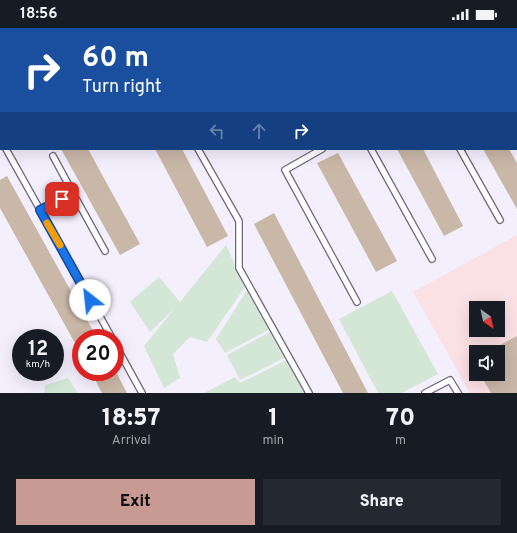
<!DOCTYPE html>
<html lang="en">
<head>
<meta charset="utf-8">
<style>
	:root { --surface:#171b24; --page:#242831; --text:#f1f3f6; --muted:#9ea1a6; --accent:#c89a94 }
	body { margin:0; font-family:Overpass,sans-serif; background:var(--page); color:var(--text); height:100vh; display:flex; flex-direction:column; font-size:15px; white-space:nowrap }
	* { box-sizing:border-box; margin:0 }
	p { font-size:13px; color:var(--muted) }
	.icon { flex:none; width:22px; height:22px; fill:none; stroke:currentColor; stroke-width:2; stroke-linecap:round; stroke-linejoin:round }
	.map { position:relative; height:365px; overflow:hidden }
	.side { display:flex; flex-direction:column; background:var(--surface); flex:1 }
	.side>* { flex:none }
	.hud { position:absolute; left:0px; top:0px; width:517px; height:122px; box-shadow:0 4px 16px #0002; background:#1a4fa0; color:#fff; overflow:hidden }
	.needle { width:26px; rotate:147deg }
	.buttons { position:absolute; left:469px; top:273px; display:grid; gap:8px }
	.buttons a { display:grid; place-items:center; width:36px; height:36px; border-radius:0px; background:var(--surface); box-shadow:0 4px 16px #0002; font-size:20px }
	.speed { position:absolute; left:12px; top:301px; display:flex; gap:8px; font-size:20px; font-weight:700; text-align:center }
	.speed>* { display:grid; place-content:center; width:52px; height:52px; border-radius:50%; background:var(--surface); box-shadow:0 4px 16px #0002; line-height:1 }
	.speed small { font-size:10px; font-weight:400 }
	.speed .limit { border:6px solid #d22; background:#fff; color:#111 }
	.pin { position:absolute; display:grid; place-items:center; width:34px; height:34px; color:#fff; margin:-17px; border-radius:8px; box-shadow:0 2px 6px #0006 }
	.me { position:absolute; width:44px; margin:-22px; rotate:331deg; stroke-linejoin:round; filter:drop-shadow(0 0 3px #0008) }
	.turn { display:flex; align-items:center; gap:14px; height:84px; padding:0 16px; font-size:18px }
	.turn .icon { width:52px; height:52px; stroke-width:2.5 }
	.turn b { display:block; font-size:28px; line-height:34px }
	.lanes { display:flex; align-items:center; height:38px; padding:0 16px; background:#0003; justify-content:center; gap:20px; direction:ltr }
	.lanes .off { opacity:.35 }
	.eta { display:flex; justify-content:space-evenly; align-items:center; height:68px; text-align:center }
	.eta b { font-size:24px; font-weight:800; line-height:28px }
	.cta { display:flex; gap:8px; margin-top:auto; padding:8px 16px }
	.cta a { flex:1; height:46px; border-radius:0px; background:var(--accent); color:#111; font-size:16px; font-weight:800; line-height:46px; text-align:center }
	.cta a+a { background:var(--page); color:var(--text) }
	.status { display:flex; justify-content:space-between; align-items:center; height:28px; padding:0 20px; background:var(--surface); direction:ltr }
	.status svg { height:11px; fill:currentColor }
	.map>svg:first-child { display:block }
	.education { fill:#fbe0e4; fill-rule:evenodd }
	.green { fill:#d4e6d5 }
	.building { fill:#c9b7a7 }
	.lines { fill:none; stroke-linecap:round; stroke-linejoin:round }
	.service-casing { stroke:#6e677b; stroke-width:8 }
	.service { stroke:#fff; stroke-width:5.5 }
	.route-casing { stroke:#114b97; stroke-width:10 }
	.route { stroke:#1a73e8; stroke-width:7 }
	.slow { stroke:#f59e0b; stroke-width:7 }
</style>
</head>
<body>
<div class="status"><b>18:56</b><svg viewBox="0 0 49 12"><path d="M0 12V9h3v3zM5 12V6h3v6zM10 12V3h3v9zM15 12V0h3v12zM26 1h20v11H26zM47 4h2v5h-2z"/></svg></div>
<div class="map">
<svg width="517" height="365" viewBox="0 0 517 365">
	<rect width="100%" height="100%" fill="#f4effd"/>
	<!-- education -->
	<g class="education">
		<polygon points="231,0 422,0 423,1 229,1"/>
		<polygon points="451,0 517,0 517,118 516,1"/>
		<path d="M517,207v158h-47l-57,-101zM476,280h22v22h-22zM476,324h22v22h-22z"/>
	</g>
	<!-- green -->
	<g class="green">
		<polygon points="226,217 245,259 207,314 190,309 173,326 180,350 164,360 144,318 174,281 150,304 130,274 159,249 180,274"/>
		<polygon points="247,262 270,301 225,325 216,311"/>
		<polygon points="392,263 438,346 402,365 378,365 339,291"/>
		<polygon points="272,303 286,329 240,352 227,327"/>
		<polygon points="287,332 306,365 204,365 235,349 240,355"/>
		<polygon points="68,350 78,365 44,365 45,357"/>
	</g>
	<!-- building -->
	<g class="building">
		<polygon points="61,121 88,121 140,216 120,227"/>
		<polygon points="155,121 182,121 228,208 207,219"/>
		<polygon points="397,121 423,121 463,198 444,208"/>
		<polygon points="483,121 509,121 517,135 517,181"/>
		<polygon points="338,125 397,233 376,244 317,135"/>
		<polygon points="7,148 97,310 81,310 81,326 0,180 0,152"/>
		<polygon points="274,185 368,365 343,365 254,196"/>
		<polygon points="517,308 517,365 491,365 480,346 498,346 498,318"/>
		<polygon points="91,344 116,344 127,365 102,365"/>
	</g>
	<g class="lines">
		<!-- service casing -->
		<g class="service-casing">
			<g id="service">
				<polyline points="437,0 438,1"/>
				<polyline points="472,1 474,0"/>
				<polyline points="516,47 517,46"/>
				<polyline points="0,111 1,111"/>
				<polyline points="6,121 112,310"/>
				<polyline points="198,121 239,193 239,240 309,365"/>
				<polyline points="322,121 285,142 357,274"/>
				<polyline points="371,121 432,231"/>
				<polyline points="460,121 500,192"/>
				<polyline points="73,165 105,223"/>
				<polyline points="40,183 73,165 53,128"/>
				<polyline points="115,316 142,365"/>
				<polyline points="425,365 450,352 458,365"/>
			</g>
		</g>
		<!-- service -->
		<use href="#service" class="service"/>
	</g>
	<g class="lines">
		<!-- route casing -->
		<g class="route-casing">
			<polyline id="route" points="62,171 40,182 90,272"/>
		</g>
		<!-- route -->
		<use href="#route" class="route"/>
		<!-- slow -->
		<polyline class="slow" points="47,195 60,217"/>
	</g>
</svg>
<div class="buttons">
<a><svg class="needle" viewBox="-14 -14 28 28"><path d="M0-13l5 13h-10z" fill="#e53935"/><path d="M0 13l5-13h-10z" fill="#9ea1a6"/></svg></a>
<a><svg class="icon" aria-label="sound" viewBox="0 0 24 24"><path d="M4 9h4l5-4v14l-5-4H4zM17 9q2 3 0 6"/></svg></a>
</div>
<div class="speed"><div>12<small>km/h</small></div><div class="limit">20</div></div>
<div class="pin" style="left:62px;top:171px;background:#d93025"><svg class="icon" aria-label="arrive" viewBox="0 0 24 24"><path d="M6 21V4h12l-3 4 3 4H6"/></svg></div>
<svg class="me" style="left:90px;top:272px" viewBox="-20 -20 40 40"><circle r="19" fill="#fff"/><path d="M0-13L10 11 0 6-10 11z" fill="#1a73e8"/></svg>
<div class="hud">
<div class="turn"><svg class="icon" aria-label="right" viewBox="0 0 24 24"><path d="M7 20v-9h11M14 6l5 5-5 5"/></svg><div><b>60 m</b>Turn right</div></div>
<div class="lanes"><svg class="icon off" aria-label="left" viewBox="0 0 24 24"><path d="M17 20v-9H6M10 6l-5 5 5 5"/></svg><svg class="icon off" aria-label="ahead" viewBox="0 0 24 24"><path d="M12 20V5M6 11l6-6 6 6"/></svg><svg class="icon" aria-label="right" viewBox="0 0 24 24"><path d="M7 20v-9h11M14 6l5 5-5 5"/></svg></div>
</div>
</div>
<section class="side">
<div class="eta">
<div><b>18:57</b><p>Arrival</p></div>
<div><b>1</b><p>min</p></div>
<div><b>70</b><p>m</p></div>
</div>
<div class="cta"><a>Exit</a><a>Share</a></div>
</section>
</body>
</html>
